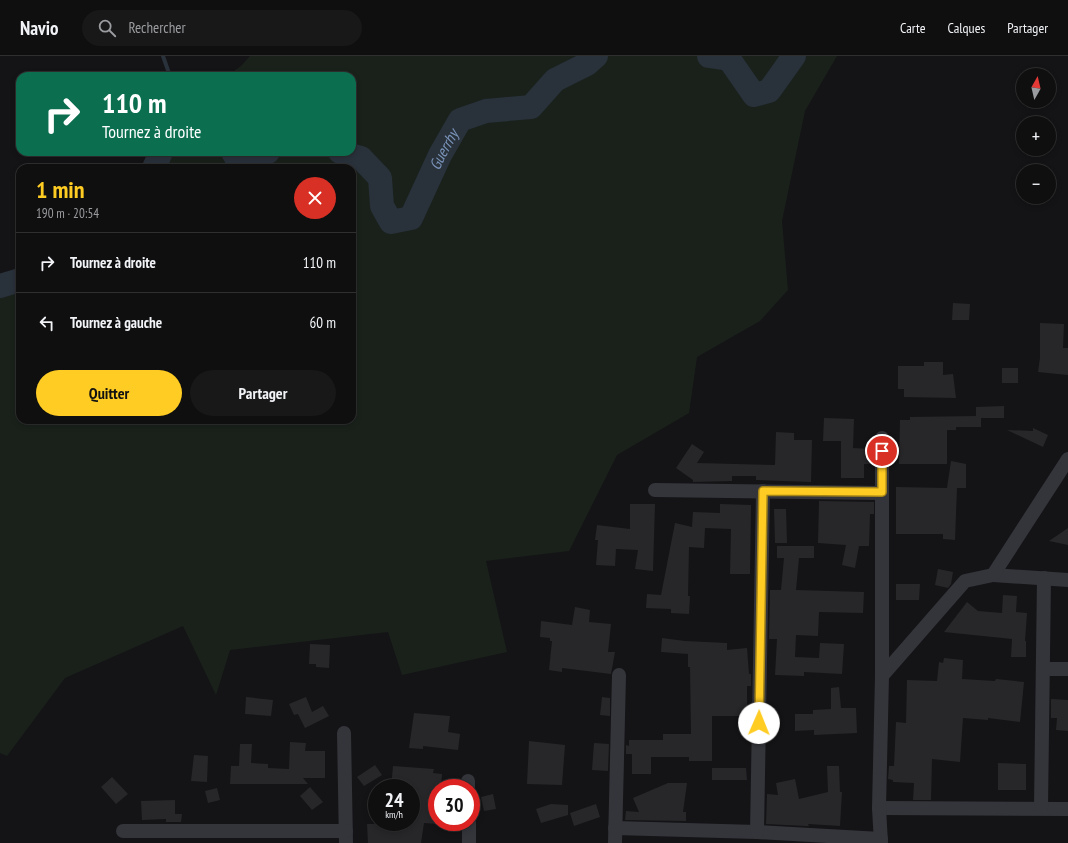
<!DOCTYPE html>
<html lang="fr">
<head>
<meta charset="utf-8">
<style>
	:root { --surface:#0f0f10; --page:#181819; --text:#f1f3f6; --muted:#9b9c9f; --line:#2f2f30; --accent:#ffcc23 }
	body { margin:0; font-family:"PT Sans Narrow",sans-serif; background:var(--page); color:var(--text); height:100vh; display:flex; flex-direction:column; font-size:15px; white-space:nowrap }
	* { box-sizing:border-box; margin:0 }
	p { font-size:13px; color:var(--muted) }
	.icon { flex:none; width:22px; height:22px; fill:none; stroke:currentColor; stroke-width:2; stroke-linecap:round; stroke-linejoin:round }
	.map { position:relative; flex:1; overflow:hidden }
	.side { position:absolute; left:16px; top:108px; width:340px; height:260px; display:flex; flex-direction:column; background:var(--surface); border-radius:12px; box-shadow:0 2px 6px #0003,0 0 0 1px var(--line) }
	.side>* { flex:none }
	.top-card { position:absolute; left:16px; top:16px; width:340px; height:84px; border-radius:12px; box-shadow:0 2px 6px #0003,0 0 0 1px var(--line); background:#0b6e4f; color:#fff; overflow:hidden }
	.needle { width:26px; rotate:8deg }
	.controls { position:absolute; left:1016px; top:12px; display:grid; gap:8px }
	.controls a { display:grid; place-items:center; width:40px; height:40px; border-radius:50%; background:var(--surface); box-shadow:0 2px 6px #0003,0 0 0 1px var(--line); font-size:20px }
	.speed { position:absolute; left:368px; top:723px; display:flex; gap:8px; font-size:20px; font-weight:700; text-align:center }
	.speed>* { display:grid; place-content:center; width:52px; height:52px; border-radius:50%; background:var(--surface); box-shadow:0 2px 6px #0003,0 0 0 1px var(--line); line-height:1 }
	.speed small { font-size:10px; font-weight:400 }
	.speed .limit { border:6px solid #d22; background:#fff; color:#111 }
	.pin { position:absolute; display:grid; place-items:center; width:34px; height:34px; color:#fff; margin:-17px; border:2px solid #fff; border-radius:50%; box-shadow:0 1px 4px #0007 }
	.me { position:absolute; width:44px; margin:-22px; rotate:1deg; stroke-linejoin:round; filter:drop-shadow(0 0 3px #0008) }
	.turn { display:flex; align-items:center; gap:14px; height:84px; padding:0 20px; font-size:18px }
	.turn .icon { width:52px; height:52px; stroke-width:2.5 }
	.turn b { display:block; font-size:28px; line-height:34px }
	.round { display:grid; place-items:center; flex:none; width:42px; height:42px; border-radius:21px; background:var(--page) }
	.headline { display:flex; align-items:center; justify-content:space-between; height:68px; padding:0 20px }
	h1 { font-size:24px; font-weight:600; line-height:30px; color:var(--accent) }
	.primary-button { display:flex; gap:8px; margin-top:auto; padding:8px 20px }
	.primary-button a { flex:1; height:46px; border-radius:24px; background:var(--accent); color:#111; font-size:16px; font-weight:600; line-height:46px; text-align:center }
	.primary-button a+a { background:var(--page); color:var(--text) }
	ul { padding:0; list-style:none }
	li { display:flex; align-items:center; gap:12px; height:60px; padding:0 20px; border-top:1px solid var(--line) }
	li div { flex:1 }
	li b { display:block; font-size:15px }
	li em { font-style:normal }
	header { display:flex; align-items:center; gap:24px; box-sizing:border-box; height:56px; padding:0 20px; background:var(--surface); border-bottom:1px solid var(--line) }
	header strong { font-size:19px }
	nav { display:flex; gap:22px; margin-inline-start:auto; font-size:14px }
	.search { width:280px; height:36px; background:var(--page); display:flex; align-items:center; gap:10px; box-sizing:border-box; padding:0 14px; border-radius:22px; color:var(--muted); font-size:15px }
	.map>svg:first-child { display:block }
	.green { fill:#1a211b }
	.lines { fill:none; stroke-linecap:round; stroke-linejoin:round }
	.stream { stroke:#29313b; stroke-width:4 }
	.river { stroke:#29313b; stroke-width:24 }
	.building { fill:#27272a }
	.street { stroke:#34353b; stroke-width:14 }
	.route-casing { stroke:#a68517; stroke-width:10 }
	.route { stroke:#ffcc23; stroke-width:7 }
	.labels { text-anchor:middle; stroke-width:4; stroke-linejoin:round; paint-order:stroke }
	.water-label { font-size:16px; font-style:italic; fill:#7892b6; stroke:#0f0f11 }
</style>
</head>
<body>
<header>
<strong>Navio</strong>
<div class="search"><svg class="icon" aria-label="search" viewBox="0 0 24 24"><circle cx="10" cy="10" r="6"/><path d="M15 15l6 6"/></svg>Rechercher</div>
<nav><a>Carte</a><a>Calques</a><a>Partager</a></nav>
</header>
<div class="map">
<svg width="1068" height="787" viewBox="0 0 1068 787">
	<rect width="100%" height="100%" fill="#141416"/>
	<!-- green -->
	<polygon class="green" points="250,0 837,0 805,55 782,165 788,234 760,265 697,301 689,357 617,399 569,495 486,505 507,596 402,619 388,576 230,594 216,639 183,570 65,622 7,700 0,697 0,221 20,216 20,364 352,364 352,112 140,112 149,96 352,96 352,20 227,20 241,10"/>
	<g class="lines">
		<!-- stream -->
		<polyline class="stream" points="163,0 170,20"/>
		<!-- river -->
		<g class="river">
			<polyline points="709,0 729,3 754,39 769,35 794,0"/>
			<polyline points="233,96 236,101 268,96"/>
			<path id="s1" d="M340,96l21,6 19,20 2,28 9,16 20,-4 29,-63 20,-35 26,-9 45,-4 24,-27 32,-16 9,-8"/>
			<polyline points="154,112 161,96"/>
			<polyline points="0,230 20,224"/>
		</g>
	</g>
	<!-- building -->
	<g class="building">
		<polygon points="953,247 970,248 969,264 952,264"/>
		<polygon points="1040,267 1064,268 1063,292 1068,292 1068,319 1038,316 1040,302"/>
		<polygon points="924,306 943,306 943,319 953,318 956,342 904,341 904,333 898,333 898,310 924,310"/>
		<rect x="1002" y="312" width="16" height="15"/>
		<polygon points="1004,350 1004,362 981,362 981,371 956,371 956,374 947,374 947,408 899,408 900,364 910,364 910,361 976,360 976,351"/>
		<polygon points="824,362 854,363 853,392 870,393 870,408 864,408 864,422 841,422 841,385 823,385"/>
		<polygon points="1033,372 1048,379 1043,391 1007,374 1033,375"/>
		<polygon points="776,376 794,377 794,384 812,384 811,426 756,424 756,420 732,420 732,425 693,426 693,424 676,412 692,388 704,396 697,407 775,409"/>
		<polygon points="951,405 966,408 966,432 957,432 955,484 943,483 943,478 896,478 896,431 947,432"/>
		<polygon points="819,445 874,446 874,458 870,458 869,490 859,490 855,512 842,509 846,489 818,487"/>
		<polygon points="630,448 655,448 653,515 635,513 638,494 616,493 615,510 596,509 598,484 595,484 597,469 630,473"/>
		<polygon points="720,448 751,449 750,518 730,518 731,473 705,472 704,492 689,491 688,540 690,540 689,558 671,557 671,553 646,552 647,538 661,539 675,467 692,471 693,456 720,457"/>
		<polygon points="774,453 786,453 787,487 775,487"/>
		<polygon points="1068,472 1068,489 1049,485"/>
		<polygon points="777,490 814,490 814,502 799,502 796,534 864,536 863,557 819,556 818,580 796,579 795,601 819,602 820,587 844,588 842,618 804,616 804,620 775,619 777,583 769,583 770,534 781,534 784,502 777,502"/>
		<polygon points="938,513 953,516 951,528 948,532 935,529"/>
		<polygon points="896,528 920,528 919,544 896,544"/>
		<polygon points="1003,539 1017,540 1016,556 1027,557 1025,585 1026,585 1026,601 1011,601 1012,583 944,576 967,546 978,555 1002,557"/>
		<polygon points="575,551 590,554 589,566 611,568 608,596 615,596 611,618 562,612 562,616 549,614 552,585 550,585 550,582 540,581 541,565 572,569"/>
		<polygon points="662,582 685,585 727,587 727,594 747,592 749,618 751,618 751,630 747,630 747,660 712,660 712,705 689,705 689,701 651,701 651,718 632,718 632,698 626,698 626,689 629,690 629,684 663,684 663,678 691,678 690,611 688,611 688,598 661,596"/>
		<polygon points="310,588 330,589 329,612 316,611 316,608 309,608"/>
		<polygon points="944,602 963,604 962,623 995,625 996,623 1024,626 1020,666 988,662 988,664 963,662 960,706 932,703 931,744 913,744 914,727 893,726 893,724 888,723 889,710 894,710 896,666 906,667 907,624 937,625 939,606 943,607"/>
		<polygon points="839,631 841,652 856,652 857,677 814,679 814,674 795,675 795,658 813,658 813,654 831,653 831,632"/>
		<polygon points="246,641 273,644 271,660 245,658"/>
		<polygon points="306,641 312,656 323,650 329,660 305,672 298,658 294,659 289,648"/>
		<polygon points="602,641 610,642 610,660 600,659"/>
		<polygon points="1051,643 1068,644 1068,675 1056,674 1057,662 1051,662"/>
		<polygon points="414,657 450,660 448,676 460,678 458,694 423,690 423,693 409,692"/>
		<polygon points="529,685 565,689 562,729 527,728"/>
		<polygon points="290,686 306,687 305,695 325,695 325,722 303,722 308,728 230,728 231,710 239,710 240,688 252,688 251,707 268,708 268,712 289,713"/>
		<polygon points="594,687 609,688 608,715 592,714"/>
		<polygon points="194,699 208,700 207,726 191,725"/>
		<polygon points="998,707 1026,708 1026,734 998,734"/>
		<polygon points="375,709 382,719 364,730 357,721"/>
		<polygon points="393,710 434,713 433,717 442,718 441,732 437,732 437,768 424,767 421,787 368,787 367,768 409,768 411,766 411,732 391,732"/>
		<polygon points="827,710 839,710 840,736 842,736 840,770 808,768 809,770 806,770 766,768 767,738 778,739 776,727 795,723 799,743 828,736"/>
		<polygon points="712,712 746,712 747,724 712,724"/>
		<polygon points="112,721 128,738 116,748 101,731"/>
		<polygon points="668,727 687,727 683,756 686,756 686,765 625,764 626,755 639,756 633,742"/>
		<polygon points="310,731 323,746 312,754 300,740"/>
		<polygon points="217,732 220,744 208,747 205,735"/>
		<polygon points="493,738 496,753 484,755 481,741"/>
		<polygon points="175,744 175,758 182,758 181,766 166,766 166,763 142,764 141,745"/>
		<polygon points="551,748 568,749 568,759 541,767 536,753"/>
		<polygon points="596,748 600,761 574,770 570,757"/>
	</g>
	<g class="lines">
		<!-- street -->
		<g class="street">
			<polyline points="655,434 882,437"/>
			<polyline points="993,519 1068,524"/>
			<polyline points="1043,613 1068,613"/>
			<polyline points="882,620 965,525 993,519 1068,403"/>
			<polyline points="344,677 346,787"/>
			<polyline points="468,725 468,732"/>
			<polyline points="879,752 1068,753"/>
			<polyline points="1041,752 1044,522"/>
			<polyline points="469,766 469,787"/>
			<polyline points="615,772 757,776 881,783"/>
			<polyline points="123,775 346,775"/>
			<polyline points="757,776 763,435"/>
			<polyline points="615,787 619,619"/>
			<polyline points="881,787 879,752 882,620 882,382"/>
		</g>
	</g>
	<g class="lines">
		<!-- route casing -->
		<g class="route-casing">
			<polyline id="route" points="759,667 763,435 882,436 882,395"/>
		</g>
		<!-- route -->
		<use href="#route" class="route"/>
	</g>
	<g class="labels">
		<!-- water labels -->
		<g class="water-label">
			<text dy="6" stroke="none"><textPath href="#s1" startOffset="192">Guerrhy</textPath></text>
		</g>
	</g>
</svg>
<div class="controls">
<a><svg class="needle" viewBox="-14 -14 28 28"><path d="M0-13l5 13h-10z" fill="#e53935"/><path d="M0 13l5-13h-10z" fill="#9b9c9f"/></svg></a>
<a>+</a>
<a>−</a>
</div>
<div class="speed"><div>24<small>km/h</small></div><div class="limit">30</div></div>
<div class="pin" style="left:882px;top:395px;background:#d93025"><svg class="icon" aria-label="arrive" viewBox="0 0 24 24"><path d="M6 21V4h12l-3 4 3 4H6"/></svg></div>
<svg class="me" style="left:759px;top:667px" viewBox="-20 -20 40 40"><circle r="19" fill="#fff"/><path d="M0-13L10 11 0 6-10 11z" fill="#ffcc23"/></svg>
<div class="top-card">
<div class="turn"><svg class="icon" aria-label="right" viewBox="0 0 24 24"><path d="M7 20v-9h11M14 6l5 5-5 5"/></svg><div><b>110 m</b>Tournez à droite</div></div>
</div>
<section class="side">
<div class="headline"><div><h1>1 min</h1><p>190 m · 20:54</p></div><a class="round" style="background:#d93025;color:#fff"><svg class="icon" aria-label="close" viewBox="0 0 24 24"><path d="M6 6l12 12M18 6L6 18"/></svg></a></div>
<ul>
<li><svg class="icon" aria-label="right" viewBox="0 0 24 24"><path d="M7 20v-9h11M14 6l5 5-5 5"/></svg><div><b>Tournez à droite</b></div><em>110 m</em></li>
<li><svg class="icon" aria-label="left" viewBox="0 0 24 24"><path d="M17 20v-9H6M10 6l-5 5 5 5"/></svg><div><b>Tournez à gauche</b></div><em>60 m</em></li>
</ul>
<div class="primary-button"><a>Quitter</a><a>Partager</a></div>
</section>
</div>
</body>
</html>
